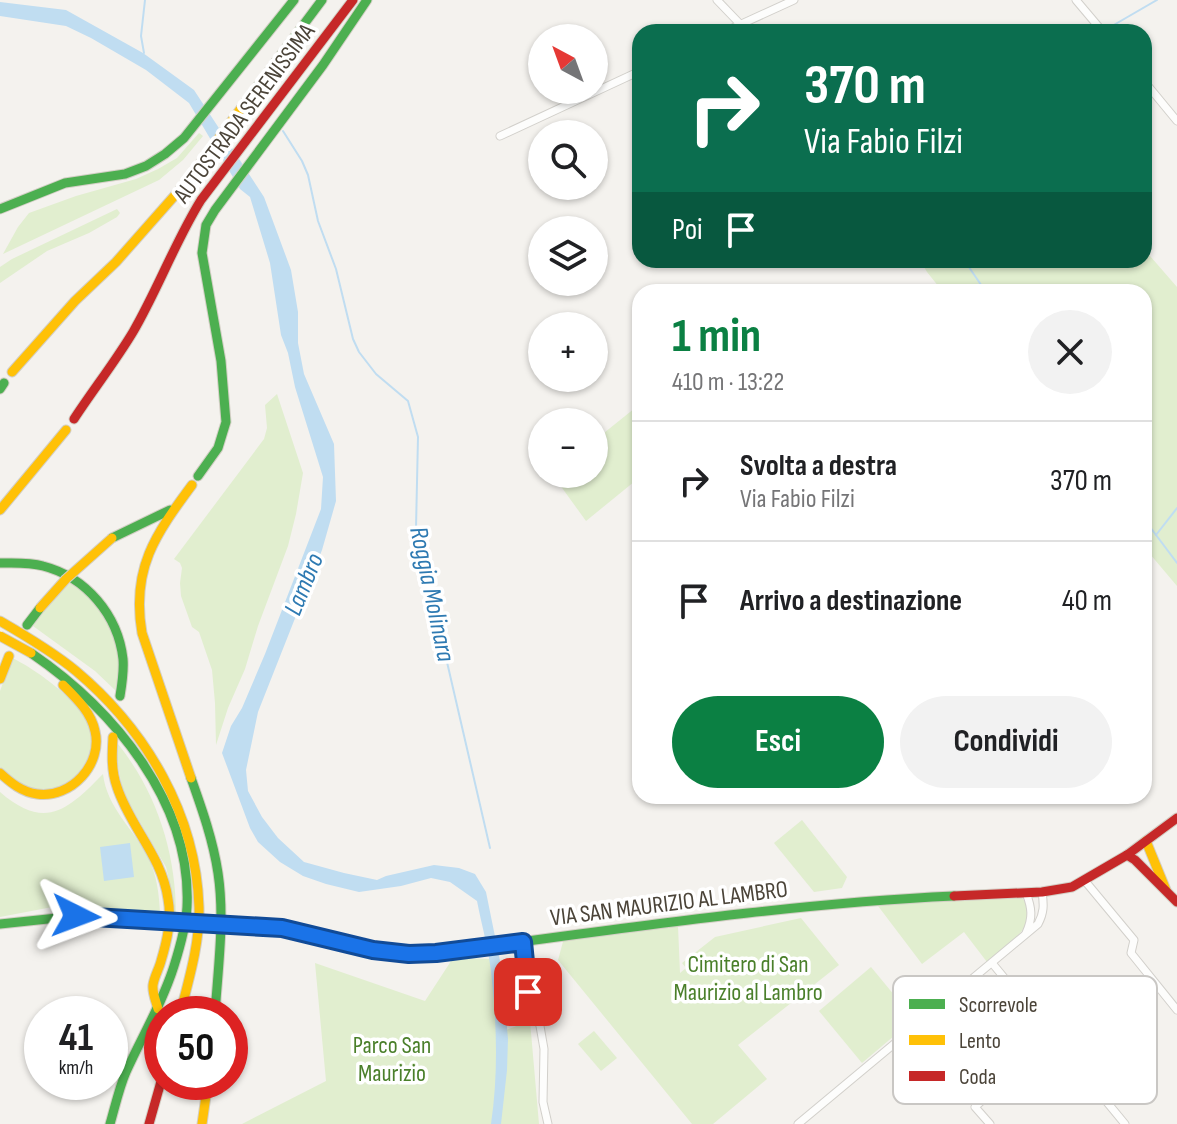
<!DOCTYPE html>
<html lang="it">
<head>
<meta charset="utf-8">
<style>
	:root { --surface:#fff; --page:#f2f2f2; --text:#202124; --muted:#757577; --line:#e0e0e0; --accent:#0b8043 }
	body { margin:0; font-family:"Sofia Sans Condensed",sans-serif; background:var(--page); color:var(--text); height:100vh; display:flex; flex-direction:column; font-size:30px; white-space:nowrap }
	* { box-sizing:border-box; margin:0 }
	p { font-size:26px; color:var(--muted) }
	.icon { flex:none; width:44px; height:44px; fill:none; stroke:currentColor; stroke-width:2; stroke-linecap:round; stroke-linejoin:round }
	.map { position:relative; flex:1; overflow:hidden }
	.details { position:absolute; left:632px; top:284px; width:520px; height:520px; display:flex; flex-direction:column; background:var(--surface); border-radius:24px; box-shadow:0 2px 6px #0004 }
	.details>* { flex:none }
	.hud { position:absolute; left:632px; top:24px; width:520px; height:244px; border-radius:24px; box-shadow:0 2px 6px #0004; background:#0b6e4f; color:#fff; overflow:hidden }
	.needle { width:52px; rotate:319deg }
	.controls { position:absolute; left:528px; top:24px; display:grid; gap:16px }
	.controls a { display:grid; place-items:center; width:80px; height:80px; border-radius:50%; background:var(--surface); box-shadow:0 2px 6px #0004; font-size:40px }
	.speed { position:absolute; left:24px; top:996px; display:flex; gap:16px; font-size:40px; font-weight:700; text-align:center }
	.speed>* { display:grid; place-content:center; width:104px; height:104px; border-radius:50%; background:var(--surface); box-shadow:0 2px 6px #0004; line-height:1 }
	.speed small { font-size:20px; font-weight:400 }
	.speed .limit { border:12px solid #d22; background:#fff; color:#111 }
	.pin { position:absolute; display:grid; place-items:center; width:68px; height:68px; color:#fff; margin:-34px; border-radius:16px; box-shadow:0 4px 12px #0006 }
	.me { position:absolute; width:88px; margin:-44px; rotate:93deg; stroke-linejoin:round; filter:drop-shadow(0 0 6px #0008) }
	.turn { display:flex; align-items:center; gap:28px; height:168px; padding:0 40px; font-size:36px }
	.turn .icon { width:104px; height:104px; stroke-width:2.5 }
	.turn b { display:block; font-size:56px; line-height:68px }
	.then { display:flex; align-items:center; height:76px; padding:0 40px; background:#0003; gap:16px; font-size:30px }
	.round { display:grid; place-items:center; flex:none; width:84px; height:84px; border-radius:42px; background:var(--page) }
	.headline { display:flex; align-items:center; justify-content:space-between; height:136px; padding:0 40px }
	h1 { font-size:48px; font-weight:700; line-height:60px; color:var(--accent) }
	.primary-button { display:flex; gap:16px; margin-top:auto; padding:16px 40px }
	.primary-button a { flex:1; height:92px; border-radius:48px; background:var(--accent); color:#fff; font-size:32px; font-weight:700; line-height:92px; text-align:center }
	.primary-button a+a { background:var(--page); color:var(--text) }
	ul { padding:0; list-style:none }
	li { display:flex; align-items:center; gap:24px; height:120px; padding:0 40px; border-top:2px solid var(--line) }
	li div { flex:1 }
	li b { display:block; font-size:30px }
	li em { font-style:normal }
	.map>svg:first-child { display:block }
	.green { fill:#e1eecf }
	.water { fill:#c0ddf1 }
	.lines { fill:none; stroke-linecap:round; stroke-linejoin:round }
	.stream { stroke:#c0ddf1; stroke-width:2 }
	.street-casing { stroke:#d2d0cb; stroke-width:9 }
	.fast-casing { stroke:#d3cfc5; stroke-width:11 }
	.slow-casing { stroke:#d3cfc5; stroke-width:11 }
	.jam-casing { stroke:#d3cfc5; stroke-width:11 }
	.street { stroke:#fdfdfc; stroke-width:7 }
	.fast { stroke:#4caf50; stroke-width:9 }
	.slow { stroke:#ffc107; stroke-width:9 }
	.jam { stroke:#c62828; stroke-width:9 }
	.slow-bridge-casing { stroke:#d3cfc5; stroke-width:11; stroke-linecap:butt }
	.slow-bridge { stroke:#ffc107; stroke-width:9 }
	.route-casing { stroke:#114b97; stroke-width:20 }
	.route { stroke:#1a73e8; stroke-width:14 }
	.labels { text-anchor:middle; stroke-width:7; stroke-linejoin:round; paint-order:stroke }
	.street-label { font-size:24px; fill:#4b4439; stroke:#fff }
	.park-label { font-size:24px; fill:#4a7f2a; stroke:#fff }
	.water-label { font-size:26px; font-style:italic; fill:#2e7ab2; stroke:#fff }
	.key { fill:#fff; stroke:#c9c7c4; stroke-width:2 }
	.key-label { font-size:22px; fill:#4b4439 }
</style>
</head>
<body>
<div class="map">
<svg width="1177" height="1124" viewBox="0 0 1177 1124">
	<rect width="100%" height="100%" fill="#f4f2ee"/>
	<!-- green -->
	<g class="green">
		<polygon points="199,133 203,136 183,160 159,180 3,254 18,227 29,213 76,196 136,179 158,169 177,158"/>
		<polygon points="117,209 120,213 117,217 89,233 47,251 0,283 0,267 12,259"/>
		<polygon points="1144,249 1177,287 1177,586 1144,547 1144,292 943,292 927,272 920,260 1144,260"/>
		<polygon points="277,394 303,473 296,514 288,546 258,626 245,669 228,708 216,745 215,703 212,670 199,632 192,627 181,596 180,583 182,568 180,563 174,559 264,439 267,428 265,405"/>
		<polygon points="640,404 640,477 586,521 552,474 594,474 594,441"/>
		<path d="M72,581c31,24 56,68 43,109l-20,-19 -62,-45 7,-13z"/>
		<path d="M12,658c24,11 74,47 79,74 5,34 -28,65 -62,57 -13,-3 -20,-12 -29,-22v-76z"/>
		<path d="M118,744c39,49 58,109 58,171h-4l-3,-36 -3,-12 -43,-74 -6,-33z"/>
		<path d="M103,774c4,34 30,54 45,83 9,19 11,36 12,56l-33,-1 -59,-8 -68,13v-125c45,39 68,18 103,-18z"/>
		<polygon points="802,820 847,877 842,888 814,892 774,843"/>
		<path d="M1020,896c27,26 -15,50 -33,66l-23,-30 -42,32 -47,-62z"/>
		<polygon points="801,918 839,965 738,1045 767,1079 713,1124 692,1124 558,960 564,938 678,926 680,973 686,968 682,963 715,937"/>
		<polygon points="453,958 495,959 503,1031 530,1021 539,1124 242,1124 326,1081 315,963 425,1001"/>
		<polygon points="871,967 914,1019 862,1063 819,1011"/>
		<polygon points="594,1031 617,1058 601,1071 578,1044"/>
	</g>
	<!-- water -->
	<g class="water">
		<path d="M0,2l66,8 77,43 51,37 70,107 27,73 7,42v31l6,31 30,70 2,57 -14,49 -64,162 -12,58 2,21 14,26 16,21 26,24 40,11 33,7 9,-4 48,-11 25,3 16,6 11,18 16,79 6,68 -1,31 -6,54h-10c7,-47 6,-96 1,-143 -2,-27 -10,-54 -15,-80l-27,-19 -19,-4 -30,8 -42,6 -33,-8 -23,-8 -23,-14 -22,-20 -8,-14 -28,-75 9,-27 11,-18 23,-54 56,-145 2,-32 -28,-90 -7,-34 -7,-18 -11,-72 -20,-66 -10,-8 -51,-86 -43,-33 -55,-32 -25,-12 -66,-10z"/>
		<polygon points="130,843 134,877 104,881 100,847"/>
	</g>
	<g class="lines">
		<!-- stream -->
		<g class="stream">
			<polyline points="1112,26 1157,0"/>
			<polyline points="144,53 141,36 145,0"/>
			<polyline points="283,131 302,161 308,175 318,221 336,269 353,339 359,352 376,374 408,401 418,437 416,528 490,848"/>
			<polyline points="964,260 986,292"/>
			<polyline points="1144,519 1177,563"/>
			<polyline points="1156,535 1177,508"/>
		</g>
		<!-- street casing -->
		<g class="street-casing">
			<g id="street">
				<polyline points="717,0 741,25"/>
				<polyline points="1076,0 1103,32"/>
				<polyline points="724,32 794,0"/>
				<polyline points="1144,81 1177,121"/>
				<polyline points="500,136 640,71"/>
				<polyline points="1085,881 1134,940 1131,953 1177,1010"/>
				<path d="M1026,893c6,15 7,25 0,40"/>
				<polyline points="523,942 528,992 540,1026 544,1049 543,1102 548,1124"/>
				<polyline points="992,963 1125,1124"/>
				<polyline points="922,1021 984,1099 975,1107 990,1124"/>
				<path d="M798,1124l240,-200c6,-11 6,-19 4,-32"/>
			</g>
		</g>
		<!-- fast casing -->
		<g class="fast-casing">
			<g id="fast">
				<polyline points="242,107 322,0"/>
				<polyline points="0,209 65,183 125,174 146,166 165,154 184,138 294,0"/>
				<polyline points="0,389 4,383"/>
				<polyline points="198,476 218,448 226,422 221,361 202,253 206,225 215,210 323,65 367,0"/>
				<polyline points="112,538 170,510"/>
				<path d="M0,563c15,0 29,-1 43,3 43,11 75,49 80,93 1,12 -1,25 -3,37"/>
				<polyline points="27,625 40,608"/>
				<path d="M31,653c82,56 161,149 156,254 -1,20 -7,40 -13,59 -12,38 -32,70 -48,106 -7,16 -11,35 -16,52"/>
				<path d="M191,778c11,31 22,62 27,95 7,46 0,94 -3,141"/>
				<polyline points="0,924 76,916 154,921"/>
				<path d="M246,926l52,5 55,14 38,7 45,1c172,-22 344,-49 518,-57"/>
			</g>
		</g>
		<!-- slow casing -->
		<g class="slow-casing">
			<g id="slow">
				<polyline points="12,372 75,301 116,262 184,185 242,107"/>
				<polyline points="0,510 66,430"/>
				<path d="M0,621c26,15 53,31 76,50 70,59 120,143 123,236 1,36 -10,72 -19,107"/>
				<polyline points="0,679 9,656"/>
				<path d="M113,737c-1,17 -2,33 4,50 13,40 45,69 51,112 4,21 -1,42 -7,62 -2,8 -7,16 -8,24 -1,8 3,16 5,24"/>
				<path d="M0,773c11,10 22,19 37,21 34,5 66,-30 58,-63 -4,-19 -19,-33 -32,-46"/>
				<path d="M191,778l-49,-145c-11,-64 13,-98 50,-148"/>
				<polyline points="1146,841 1166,890"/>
				<polyline points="202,1124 208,1082"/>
			</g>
		</g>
		<!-- jam casing -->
		<g class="jam-casing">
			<g id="jam">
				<path d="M74,419c19,-29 41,-57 59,-87 25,-43 42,-90 68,-132l152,-200"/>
				<polyline points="1127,855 1135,860 1177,902"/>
				<polyline points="954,896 1042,892 1072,887 1127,855 1177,818"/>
				<polyline points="149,1124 162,1078"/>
			</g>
		</g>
		<!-- street -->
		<use href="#street" class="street"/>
		<!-- fast -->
		<use href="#fast" class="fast"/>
		<!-- slow -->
		<use href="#slow" class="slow"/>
		<!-- jam -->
		<use href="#jam" class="jam"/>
		<!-- slow-bridge casing -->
		<g class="slow-bridge-casing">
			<g id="slow-bridge">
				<polyline points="40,608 66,579 112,538"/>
				<polyline points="0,636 31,653"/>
				<polyline points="154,921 246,926"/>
			</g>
		</g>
		<!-- slow-bridge -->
		<use href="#slow-bridge" class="slow-bridge"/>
	</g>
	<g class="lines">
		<!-- route casing -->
		<g class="route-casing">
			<polyline id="route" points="76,916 282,928 373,950 409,954 436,953 523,942 528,992"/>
		</g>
		<!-- route -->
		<use href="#route" class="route"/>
	</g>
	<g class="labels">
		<!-- street labels -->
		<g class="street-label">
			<text transform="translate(244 113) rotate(-53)" y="8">AUTOSTRADA SERENISSIMA</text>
			<text transform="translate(669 903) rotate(-7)" y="8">VIA SAN MAURIZIO AL LAMBRO</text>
		</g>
		<!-- park labels -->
		<g class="park-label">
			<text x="748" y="972">Cimitero di San<tspan x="748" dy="28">Maurizio al Lambro</tspan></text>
			<text x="392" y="1053">Parco San<tspan x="392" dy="28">Maurizio</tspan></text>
		</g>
		<!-- water labels -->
		<g class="water-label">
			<text transform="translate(303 584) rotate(-68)" y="9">Lambro</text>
			<text transform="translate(433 594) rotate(78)" y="9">Roggia Molinara</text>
		</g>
	</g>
	<!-- legend -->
	<rect x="893" y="976" width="264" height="128" rx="12" class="key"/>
	<rect x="909" y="999" width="36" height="10" fill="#4caf50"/>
	<rect x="909" y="1035" width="36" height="10" fill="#ffc107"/>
	<rect x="909" y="1071" width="36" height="10" fill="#c62828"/>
	<g class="key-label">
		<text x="959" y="1012">Scorrevole</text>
		<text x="959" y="1048">Lento</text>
		<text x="959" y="1084">Coda</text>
	</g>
</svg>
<div class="controls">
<a><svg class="needle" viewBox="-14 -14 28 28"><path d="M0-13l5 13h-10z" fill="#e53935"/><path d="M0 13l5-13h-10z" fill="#757577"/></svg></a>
<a><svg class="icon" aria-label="search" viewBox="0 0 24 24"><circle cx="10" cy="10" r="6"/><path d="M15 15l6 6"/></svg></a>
<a><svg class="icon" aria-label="layers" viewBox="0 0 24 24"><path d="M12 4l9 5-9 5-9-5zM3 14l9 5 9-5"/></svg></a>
<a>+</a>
<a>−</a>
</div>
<div class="speed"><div>41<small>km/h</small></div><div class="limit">50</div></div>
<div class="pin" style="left:528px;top:992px;background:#d93025"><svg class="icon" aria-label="arrive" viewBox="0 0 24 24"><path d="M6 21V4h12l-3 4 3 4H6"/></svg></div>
<svg class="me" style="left:76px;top:916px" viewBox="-20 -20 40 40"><path d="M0-17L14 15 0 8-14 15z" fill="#1a73e8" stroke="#fff" stroke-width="4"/></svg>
<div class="hud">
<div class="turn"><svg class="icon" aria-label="right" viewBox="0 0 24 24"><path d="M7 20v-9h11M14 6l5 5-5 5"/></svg><div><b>370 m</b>Via Fabio Filzi</div></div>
<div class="then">Poi<svg class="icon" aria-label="arrive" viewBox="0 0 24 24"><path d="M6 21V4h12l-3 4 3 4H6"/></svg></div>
</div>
<section class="details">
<div class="headline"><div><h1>1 min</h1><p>410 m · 13:22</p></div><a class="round"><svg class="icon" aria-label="close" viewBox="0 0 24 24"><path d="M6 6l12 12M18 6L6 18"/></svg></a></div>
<ul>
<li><svg class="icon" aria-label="right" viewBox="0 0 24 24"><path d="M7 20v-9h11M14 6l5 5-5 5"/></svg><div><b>Svolta a destra</b><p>Via Fabio Filzi</p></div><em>370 m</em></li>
<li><svg class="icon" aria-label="arrive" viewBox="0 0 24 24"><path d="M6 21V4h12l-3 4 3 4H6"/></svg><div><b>Arrivo a destinazione</b></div><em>40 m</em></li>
</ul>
<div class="primary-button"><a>Esci</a><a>Condividi</a></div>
</section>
</div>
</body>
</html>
